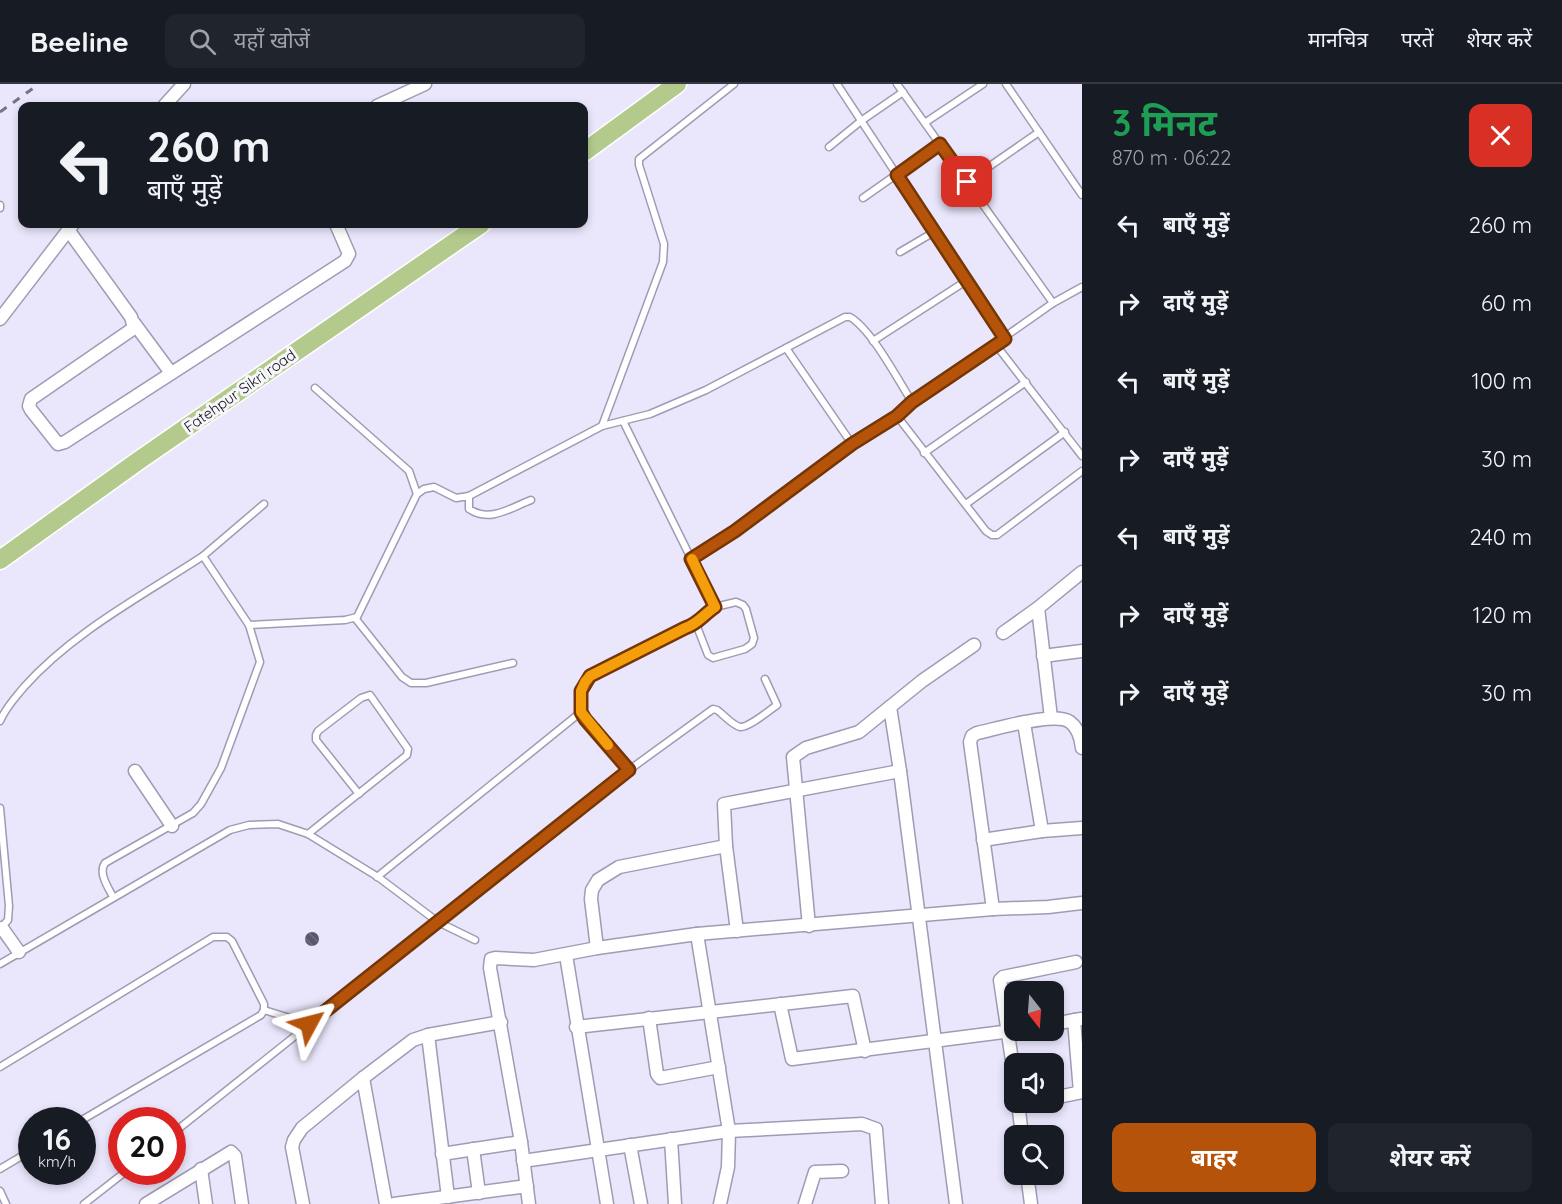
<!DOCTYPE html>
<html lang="hi">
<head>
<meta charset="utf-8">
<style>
	:root { --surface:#171b24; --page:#20242c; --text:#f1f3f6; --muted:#9ea1a6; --line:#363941; --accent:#b45309 }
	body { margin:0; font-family:Quicksand,"Noto Sans Devanagari",sans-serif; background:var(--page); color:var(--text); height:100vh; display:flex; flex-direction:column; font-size:22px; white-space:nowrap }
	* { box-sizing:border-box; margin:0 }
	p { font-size:20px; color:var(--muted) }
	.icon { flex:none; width:33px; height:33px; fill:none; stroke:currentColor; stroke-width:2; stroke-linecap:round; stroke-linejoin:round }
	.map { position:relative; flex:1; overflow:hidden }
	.panel { display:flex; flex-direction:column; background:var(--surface); width:480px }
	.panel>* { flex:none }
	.guide { position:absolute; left:18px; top:18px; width:570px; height:126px; border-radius:12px; box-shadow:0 3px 9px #0003; background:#171b24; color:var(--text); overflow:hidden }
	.needle { width:39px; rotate:163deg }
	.fabs { position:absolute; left:1004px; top:897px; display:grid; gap:12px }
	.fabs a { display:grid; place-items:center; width:60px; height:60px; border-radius:12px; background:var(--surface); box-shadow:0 3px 9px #0003; font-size:30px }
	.speed { position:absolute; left:18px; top:1023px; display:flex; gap:12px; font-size:30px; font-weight:700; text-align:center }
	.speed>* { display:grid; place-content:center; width:78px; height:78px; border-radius:50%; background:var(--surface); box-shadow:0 3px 9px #0003; line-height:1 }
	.speed small { font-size:15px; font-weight:400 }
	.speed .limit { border:9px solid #d22; background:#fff; color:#111 }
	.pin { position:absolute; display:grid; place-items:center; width:51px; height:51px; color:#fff; margin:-26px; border-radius:12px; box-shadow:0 3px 9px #0006 }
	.me { position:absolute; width:66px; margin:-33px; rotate:52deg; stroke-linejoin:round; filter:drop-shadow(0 0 4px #0008) }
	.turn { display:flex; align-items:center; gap:21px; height:126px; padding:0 30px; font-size:27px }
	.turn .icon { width:78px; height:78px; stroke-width:2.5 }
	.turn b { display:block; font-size:42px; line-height:51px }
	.round { display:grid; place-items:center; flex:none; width:63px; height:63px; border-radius:12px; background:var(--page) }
	.overview { display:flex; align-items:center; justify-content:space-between; height:102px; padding:0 30px }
	h1 { font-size:36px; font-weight:700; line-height:45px; color:#1e9e55 }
	.cta { display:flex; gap:12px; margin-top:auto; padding:12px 30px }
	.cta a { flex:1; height:69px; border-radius:12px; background:var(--accent); color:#fff; font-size:24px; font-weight:700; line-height:69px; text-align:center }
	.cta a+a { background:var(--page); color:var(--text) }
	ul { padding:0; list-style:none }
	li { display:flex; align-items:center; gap:18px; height:78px; padding:0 30px }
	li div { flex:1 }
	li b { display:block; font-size:22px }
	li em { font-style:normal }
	header { display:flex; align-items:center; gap:36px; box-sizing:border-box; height:84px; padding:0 30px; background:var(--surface); border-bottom:2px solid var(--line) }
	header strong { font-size:28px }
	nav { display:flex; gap:33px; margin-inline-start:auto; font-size:21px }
	.search { width:420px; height:54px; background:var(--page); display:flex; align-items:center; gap:15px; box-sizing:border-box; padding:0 21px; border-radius:12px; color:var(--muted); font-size:22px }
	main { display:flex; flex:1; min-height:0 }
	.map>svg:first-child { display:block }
	.building { fill:url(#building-back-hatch) }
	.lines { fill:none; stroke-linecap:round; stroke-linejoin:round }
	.lane-casing { stroke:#a09bb4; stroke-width:9 }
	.street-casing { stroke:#a09bb4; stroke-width:15 }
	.primary-casing { stroke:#fff; stroke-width:21 }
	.lane { stroke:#fff; stroke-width:6 }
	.street { stroke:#fff; stroke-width:12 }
	.primary { stroke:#b3ca8c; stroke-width:18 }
	.rail { stroke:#767382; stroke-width:3; stroke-dasharray:8 8; stroke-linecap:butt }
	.route-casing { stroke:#753606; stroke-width:15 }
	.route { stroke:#b45309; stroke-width:10 }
	.slow { stroke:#f59e0b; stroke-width:10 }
	.labels { text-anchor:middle; stroke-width:6; stroke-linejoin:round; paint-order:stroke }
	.street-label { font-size:15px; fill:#121019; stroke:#f7f6fb }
</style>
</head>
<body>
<header>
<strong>Beeline</strong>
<div class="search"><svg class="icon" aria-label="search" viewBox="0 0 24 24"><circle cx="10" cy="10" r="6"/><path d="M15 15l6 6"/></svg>यहाँ खोजें</div>
<nav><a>मानचित्र</a><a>परतें</a><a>शेयर करें</a></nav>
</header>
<main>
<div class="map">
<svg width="1082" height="1120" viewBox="0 0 1082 1120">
	<defs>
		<pattern id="building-back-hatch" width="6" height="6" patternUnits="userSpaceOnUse" patternTransform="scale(1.5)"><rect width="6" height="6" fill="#5a566d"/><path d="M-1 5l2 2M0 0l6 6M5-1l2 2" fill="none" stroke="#726e80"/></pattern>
	</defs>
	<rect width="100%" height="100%" fill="#eae6fc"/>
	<!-- building -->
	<circle class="building" cx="312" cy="855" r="7"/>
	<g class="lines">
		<!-- lane casing -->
		<g class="lane-casing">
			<g id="lane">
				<polyline points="837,0 1005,255"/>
				<polyline points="897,0 1053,219"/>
				<polyline points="1006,0 1082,111"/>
				<polyline points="926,38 983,0"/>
				<polyline points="829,63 861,37 903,8"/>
				<polyline points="967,98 1039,48"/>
				<polyline points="863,114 940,60"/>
				<polyline points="0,124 0,121"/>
				<polyline points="900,168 934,148"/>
				<polyline points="873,257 966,197"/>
				<polyline points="996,261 1082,372"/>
				<polyline points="786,264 852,360"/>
				<polyline points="315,304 409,387 417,410"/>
				<polyline points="897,332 986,447 992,451 997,451 1082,387"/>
				<polyline points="623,337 715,523 736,518 743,521 746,525 754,554 752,560 745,565 713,574 708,571 696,540"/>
				<polyline points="602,342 663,178 664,160 639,81 639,75 734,0"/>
				<polyline points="924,369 1026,298"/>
				<path d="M469,412l133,-70 48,-12 56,-24 139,-73h5c22,13 48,63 62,85"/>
				<polyline points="966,420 1065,348"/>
				<path d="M691,475c56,-35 107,-77 161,-115 20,-14 41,-26 60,-42l141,-99 29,-16"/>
				<path d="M715,523c-12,8 -17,17 -30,21l-95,48 -9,15 -1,9 1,12 4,7 44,51 84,-61 4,1c6,4 15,15 23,17 8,1 30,-17 37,-22l-12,-26"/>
				<polyline points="355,534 402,593 411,599 426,599 513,579"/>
				<path d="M249,541l96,-5 12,-3 60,-123 7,-5 10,-2 22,11 13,-2v13c21,14 41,-1 62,-9"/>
				<path d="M0,637c6,-14 15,-23 24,-34 49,-55 118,-91 179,-131"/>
				<polyline points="0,724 9,822 8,836 1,844"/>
				<polyline points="308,750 407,671 408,665 370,611 361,614 318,647 316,651 316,656 359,710"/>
				<polyline points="377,793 581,628"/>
				<path d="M113,813c-5,-10 -15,-24 -8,-34l88,-50 8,-9 20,-36 39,-106 -11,-37 -46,-69 61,-52"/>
				<polyline points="0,880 230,746 249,741 278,740 308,750 378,793 438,838 475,856"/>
				<polyline points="264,926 309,940"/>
				<polyline points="0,983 213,853 227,853 232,857 264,920 264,926 261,931 82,1036"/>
				<polyline points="172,1050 629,686"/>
				<polyline points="0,1085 32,1066"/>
				<polyline points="0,1107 6,1120"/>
				<polyline points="84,1120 125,1088"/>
			</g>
		</g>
		<!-- street casing -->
		<g class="street-casing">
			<g id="street">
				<polyline points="164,22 184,0"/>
				<polyline points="377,22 425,0"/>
				<polyline points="69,147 131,233 134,244 31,315 29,322 31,326 58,360 65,358 345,177 349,170 336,140"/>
				<polyline points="0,235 73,140"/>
				<polyline points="134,239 171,289"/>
				<polyline points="1038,524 1051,634"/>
				<polyline points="1003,549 1038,524 1082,488"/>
				<polyline points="1043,572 1082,567"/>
				<polyline points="890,623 900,687 956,1120"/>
				<polyline points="1024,639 1042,747"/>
				<polyline points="135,687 172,742"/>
				<polyline points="983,756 1042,747 1082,744"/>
				<path d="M993,825l-23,-167 2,-6 5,-3c19,-4 78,-22 93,-11 8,6 11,17 12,26"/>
				<polyline points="809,842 793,673 806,664 859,648 922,597 974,561"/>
				<polyline points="2,844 19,868"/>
				<polyline points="737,847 726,762 724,720 900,687"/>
				<polyline points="697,850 729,1047 728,1083 720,1120"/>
				<polyline points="597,864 591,815 592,806 598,796 619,783 726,762"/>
				<polyline points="566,871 607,1120"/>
				<polyline points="780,920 792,975 1019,946"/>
				<polyline points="649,934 657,990 660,994 719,983"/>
				<polyline points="1074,936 1080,1008"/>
				<polyline points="1053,940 1081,935"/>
				<polyline points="576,943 853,912 865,967"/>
				<polyline points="428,951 448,1113"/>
				<polyline points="1014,990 1000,896 1003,893 1076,878"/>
				<polyline points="363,994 386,1120"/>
				<polyline points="1053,1014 1082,1008"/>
				<polyline points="1018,1018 1022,1052"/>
				<polyline points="1018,1022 1033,1018"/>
				<polyline points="671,1055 675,1120"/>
				<polyline points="630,1061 641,1120"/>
				<polyline points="473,1065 479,1109"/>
				<polyline points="442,1070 521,1058"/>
				<polyline points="523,1077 729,1047 862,1040 876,1045 882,1120"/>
				<polyline points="201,1085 206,1120"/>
				<polyline points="1027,1090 1031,1120"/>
				<polyline points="146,1120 231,1068 235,1072 242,1120"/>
				<polyline points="303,1120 292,1063 294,1056 302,1044 363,994 413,956 428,951 501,938"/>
				<polyline points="394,1120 527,1102"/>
				<polyline points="529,1120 521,1058 490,884 491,875 495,874 534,876 597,864 697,850 993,825 1048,823 1082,819"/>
				<polyline points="805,1120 815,1088 842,1087"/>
			</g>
		</g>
		<!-- primary casing -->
		<g class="primary-casing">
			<g id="primary">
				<polyline points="584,68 677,0"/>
				<polyline points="0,476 138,377 481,140"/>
			</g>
		</g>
		<!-- lane -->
		<use href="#lane" class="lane"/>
		<!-- street -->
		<use href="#street" class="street"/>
		<!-- primary -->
		<use href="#primary" class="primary"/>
		<!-- rail -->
		<polyline class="rail" points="0,28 39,0"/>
	</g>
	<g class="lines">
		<!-- route casing -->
		<g class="route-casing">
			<path id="route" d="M309,940l320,-254 -44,-51 -4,-7v-21l9,-15 95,-48c13,-4 18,-13 30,-21l-24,-48 44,-28 117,-87 45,-28 15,-14 93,-63 -108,-164 43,-31 27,38"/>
		</g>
		<!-- route -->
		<use href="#route" class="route"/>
		<!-- slow -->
		<path class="slow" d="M608,661l-27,-33v-21l4,-9 5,-6 95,-48c13,-4 18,-13 30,-21l-23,-48"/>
	</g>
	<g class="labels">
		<!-- street labels -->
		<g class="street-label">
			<text transform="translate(240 307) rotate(-35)" y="5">Fatehpur Sikri road</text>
		</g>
	</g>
</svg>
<div class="fabs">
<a><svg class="needle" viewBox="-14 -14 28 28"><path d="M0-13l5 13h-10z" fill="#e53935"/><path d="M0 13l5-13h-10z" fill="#9ea1a6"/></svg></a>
<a><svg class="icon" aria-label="sound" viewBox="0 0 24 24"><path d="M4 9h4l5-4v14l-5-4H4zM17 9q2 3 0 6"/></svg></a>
<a><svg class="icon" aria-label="search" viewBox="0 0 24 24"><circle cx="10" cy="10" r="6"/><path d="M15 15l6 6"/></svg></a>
</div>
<div class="speed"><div>16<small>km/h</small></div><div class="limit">20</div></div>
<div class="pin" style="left:967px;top:98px;background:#d93025"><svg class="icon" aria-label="arrive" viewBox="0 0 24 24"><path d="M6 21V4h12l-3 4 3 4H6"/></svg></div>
<svg class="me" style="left:309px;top:940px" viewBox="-20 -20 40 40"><path d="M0-17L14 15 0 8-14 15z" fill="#b45309" stroke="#fff" stroke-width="4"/></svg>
<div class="guide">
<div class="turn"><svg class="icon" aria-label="left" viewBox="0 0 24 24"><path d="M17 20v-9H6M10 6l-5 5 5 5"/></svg><div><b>260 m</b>बाएँ मुड़ें</div></div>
</div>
</div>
<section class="panel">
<div class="overview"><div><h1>3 मिनट</h1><p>870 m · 06:22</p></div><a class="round" style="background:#d93025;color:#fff"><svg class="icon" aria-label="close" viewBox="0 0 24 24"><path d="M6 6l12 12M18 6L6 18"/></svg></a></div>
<ul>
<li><svg class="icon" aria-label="left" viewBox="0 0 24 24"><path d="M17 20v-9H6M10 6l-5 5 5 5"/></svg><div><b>बाएँ मुड़ें</b></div><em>260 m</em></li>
<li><svg class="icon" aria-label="right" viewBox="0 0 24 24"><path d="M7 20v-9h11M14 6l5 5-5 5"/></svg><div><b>दाएँ मुड़ें</b></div><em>60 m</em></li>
<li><svg class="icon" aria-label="left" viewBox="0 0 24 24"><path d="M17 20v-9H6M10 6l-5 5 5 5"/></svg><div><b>बाएँ मुड़ें</b></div><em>100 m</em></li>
<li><svg class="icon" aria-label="right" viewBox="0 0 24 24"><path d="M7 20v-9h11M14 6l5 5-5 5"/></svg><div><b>दाएँ मुड़ें</b></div><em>30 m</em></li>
<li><svg class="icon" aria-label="left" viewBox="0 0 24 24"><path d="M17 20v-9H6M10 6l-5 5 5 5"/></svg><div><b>बाएँ मुड़ें</b></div><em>240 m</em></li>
<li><svg class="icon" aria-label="right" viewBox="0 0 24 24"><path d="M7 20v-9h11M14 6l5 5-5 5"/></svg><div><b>दाएँ मुड़ें</b></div><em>120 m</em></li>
<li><svg class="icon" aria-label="right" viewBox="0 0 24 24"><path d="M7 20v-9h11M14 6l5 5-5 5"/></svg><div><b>दाएँ मुड़ें</b></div><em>30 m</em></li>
</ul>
<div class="cta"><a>बाहर</a><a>शेयर करें</a></div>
</section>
</main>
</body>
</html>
